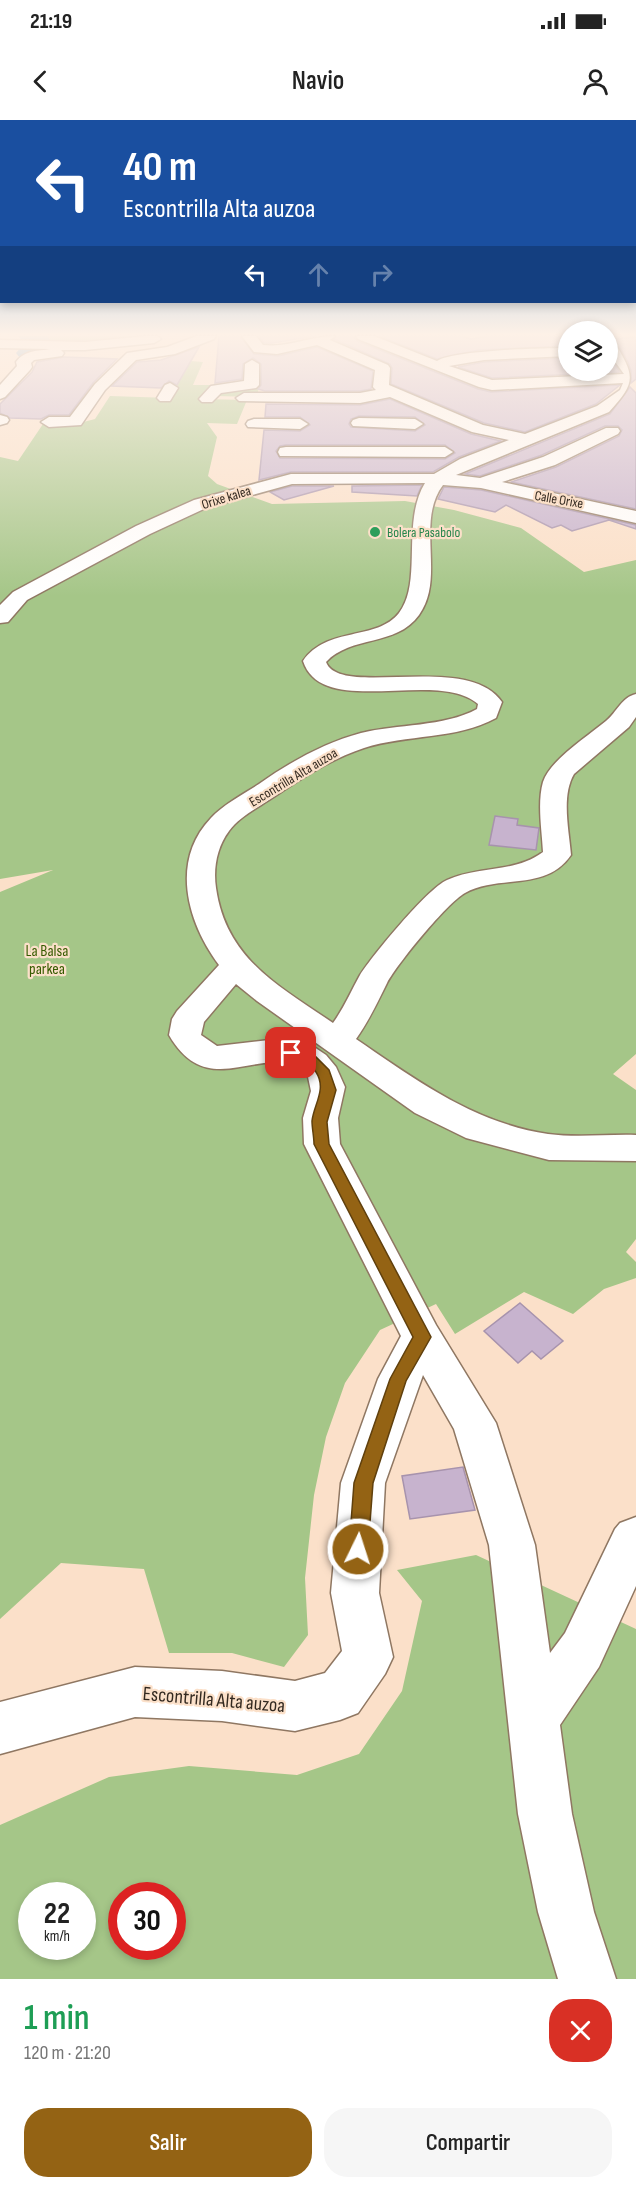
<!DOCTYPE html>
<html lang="es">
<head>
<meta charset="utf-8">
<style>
	:root { --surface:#fff; --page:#f6f6f6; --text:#222; --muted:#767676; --accent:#946314 }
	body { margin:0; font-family:"Sofia Sans Condensed",sans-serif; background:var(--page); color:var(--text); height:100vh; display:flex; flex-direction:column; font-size:22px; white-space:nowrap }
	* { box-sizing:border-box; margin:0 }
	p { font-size:20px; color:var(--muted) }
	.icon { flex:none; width:33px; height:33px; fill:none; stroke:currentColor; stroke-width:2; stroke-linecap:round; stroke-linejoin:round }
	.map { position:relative; height:1859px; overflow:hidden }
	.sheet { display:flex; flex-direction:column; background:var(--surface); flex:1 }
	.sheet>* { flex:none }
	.guide { position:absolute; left:0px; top:0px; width:636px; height:183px; box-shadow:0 3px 9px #0003; background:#1a4fa0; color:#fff; overflow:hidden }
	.tools { position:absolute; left:558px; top:201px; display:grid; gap:12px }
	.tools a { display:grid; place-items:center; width:60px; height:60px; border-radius:50%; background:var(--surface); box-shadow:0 3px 9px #0003; font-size:30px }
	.speed { position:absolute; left:18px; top:1762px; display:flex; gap:12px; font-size:30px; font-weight:700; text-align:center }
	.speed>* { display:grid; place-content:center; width:78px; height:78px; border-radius:50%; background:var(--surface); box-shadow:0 3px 9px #0003; line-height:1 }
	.speed small { font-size:15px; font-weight:400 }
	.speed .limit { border:9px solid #d22; background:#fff; color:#111 }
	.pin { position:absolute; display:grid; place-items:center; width:51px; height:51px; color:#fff; margin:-26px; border-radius:12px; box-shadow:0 3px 9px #0006 }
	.me { position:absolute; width:66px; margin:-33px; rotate:4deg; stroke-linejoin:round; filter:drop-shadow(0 0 4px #0008) }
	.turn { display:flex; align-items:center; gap:21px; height:126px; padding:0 24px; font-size:27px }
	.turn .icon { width:78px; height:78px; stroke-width:2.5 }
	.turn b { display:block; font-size:42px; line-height:51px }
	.lanes { display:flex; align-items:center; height:57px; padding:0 24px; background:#0003; justify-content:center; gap:30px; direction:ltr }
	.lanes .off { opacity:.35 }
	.round { display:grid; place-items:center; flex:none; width:63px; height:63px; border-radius:24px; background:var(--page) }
	.summary { display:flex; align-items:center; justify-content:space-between; height:102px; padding:0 24px }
	h1 { font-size:36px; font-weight:600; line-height:45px; color:#1e9e55 }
	.button { display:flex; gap:12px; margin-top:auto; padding:12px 24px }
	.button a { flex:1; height:69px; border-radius:24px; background:var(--accent); color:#fff; font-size:24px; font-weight:600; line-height:69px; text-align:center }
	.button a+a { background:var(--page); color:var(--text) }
	.status { display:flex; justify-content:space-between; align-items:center; height:42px; padding:0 30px; background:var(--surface); direction:ltr }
	.status svg { height:16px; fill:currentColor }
	header { display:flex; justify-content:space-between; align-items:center; height:78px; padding:0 24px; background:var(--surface); font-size:27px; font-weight:600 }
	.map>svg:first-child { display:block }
	.green { fill:#a5c688; fill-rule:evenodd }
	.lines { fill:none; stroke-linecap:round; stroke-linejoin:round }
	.river { fill:#4593cc; fill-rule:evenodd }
	.building { fill:#c7b3ce; stroke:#a793ad; stroke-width:1.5; fill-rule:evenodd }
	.minor-casing { stroke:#8f7762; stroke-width:3 }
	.minor { fill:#fff; fill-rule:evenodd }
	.route { fill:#946314; stroke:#60400d; stroke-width:1.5 }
	.leisure-dot { fill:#2e9e5b; stroke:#fbe0c9; stroke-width:2 }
	.labels { text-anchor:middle; stroke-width:4.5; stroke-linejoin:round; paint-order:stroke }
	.far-street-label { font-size:14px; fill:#332920; stroke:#fbe0c9 }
	.far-leisure-label { font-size:14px; fill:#27864d; stroke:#fbe0c9; text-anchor:start }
	.park-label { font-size:16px; fill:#375b00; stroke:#fbe0c9 }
	.near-street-label { font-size:20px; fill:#332920; stroke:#fbe0c9 }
</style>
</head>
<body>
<div class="status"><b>21:19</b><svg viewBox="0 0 49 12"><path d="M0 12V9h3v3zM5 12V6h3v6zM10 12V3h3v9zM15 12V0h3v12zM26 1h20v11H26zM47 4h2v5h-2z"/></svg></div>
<header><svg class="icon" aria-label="back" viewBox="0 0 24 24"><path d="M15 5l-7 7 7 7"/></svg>Navio<svg class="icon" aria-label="person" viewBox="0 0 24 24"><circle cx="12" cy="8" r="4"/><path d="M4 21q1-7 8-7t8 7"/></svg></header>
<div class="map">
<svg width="636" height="1859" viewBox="0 0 636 1859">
	<rect width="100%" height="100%" fill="#fbe0c9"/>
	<!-- green -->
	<g class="green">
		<path d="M29,216h116c-32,4 -87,14 -116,0z"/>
		<polygon points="191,241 203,242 193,265 248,265 259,267 257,277 216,276 203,279 247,280 237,304 207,303 217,317 208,356 217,364 272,384 405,381 454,390 521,408 584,452 636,440 636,934 613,954 636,970 636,1119 626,1132 636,1142 636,1158 604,1169 573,1194 524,1172 455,1214 436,1184 380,1210 345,1263 326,1317 314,1375 305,1458 308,1515 284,1547 232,1533 169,1533 144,1449 61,1443 0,1499 0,772 53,750 0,759 0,337 18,341 43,304 76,304 95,299 110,276 170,278"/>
		<path d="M476,1435l160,74v350h-636v-154l109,-48 80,-11 108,9 62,-21 43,-63 20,-90 -25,-31zM32,1776h50v51h-50zM122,1776h50v51h-50z"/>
	</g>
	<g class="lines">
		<!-- river -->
		<path class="river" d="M18,216h29l4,5c-8,12 -16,21 -31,17l-4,-5 9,-10z"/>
	</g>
	<!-- building -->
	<g class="building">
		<polygon points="219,216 240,216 254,234 278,236 317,227 373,251 371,269 360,271 265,271 258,269 261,265 261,244 253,238 243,244 242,259 215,263"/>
		<polygon points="259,216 316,216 272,223 264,223"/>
		<polygon points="337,216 354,216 357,221 478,269 491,272 620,265 596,284 525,312 484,303 391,264 392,248 390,244 334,219"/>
		<polygon points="379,216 461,216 471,219 489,216 568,216 568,226 479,230 437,239"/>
		<polygon points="636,217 636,259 631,263 631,251 628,242 615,219"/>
		<polygon points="199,227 177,265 169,261 161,268 112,266 137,242 161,240"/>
		<polygon points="608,235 620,252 492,258 458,247 484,242 568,238 568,250 608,250"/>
		<polygon points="64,237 117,239 93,263 69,295 49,295 41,299 10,298 0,293 0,284 32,252 37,242"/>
		<polygon points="630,267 636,273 636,389 511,362 556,347 619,316 622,310 618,306 605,306 542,335 480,356 465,354 610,294"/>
		<path d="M390,279l81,35 30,7 -42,16 -26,15h-142l-32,8 5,-50 36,1 10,-6 -10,-8h-35l1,-13 94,1zM359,296l56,1 10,8 -10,6 -64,-4 -2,-3 2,-5zM286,325h159l10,8 -10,6 -165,-1 -4,-7 4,-5z"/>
		<polygon points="422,365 417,376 352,372 352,366"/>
		<polygon points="292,366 334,366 284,380 270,372"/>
		<polygon points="444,367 481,370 636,405 636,409 609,400 572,411 561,405 552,408 506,385 495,392 438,379"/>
		<polygon points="495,696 518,699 517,705 539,708 536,730 489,725"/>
		<polygon points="520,1183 563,1221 541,1239 532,1231 518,1243 484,1211"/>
		<polygon points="463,1347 475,1390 410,1399 402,1356"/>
	</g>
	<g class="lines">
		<!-- minor casing -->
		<g class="minor-casing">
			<g id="minor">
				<path d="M146,216h11l4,3 -7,4 -69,7h-24l3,3 -2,3 -28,4 -3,3 1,4 -2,3 -25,27 -5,2v-14l17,-19 -1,-4c9,-12 21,-11 35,-13l-51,-1v-8l85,2z"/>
				<polygon points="197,216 216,216 214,219 175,234 136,240 105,270 81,305 49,307 41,302 49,297 70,297 95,264 127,233 167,227"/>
				<path d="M242,216h14l7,9c25,3 47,-9 72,-9l-5,4 58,25 2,3 -1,17 94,40 42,9 72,-28 23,-16 3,-7 -131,7 -13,-3 -121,-48 -2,-3h18l63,25c16,-11 108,-13 131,-13v8l-84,4 -35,6 43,14 132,-6 -16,-22v-13l5,1c23,37 23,42 -4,72l-153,63 24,3 63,-21 63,-29h12l2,3 -2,3 -63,31 -53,17 134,29v12l-155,-35 -38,-3c-28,37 3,93 -24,130 -23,32 -68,20 -93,47 14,37 141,-11 176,40l-6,16c-40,22 -89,16 -132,30 -34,11 -63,31 -92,50 -15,10 -33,19 -43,33 -12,16 -16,37 -13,57 10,71 63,98 117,135 11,-15 18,-32 27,-48 13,-20 67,-86 87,-95 31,-14 68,-7 96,-28 -1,-21 -6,-49 0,-70 7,-22 45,-46 63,-61 11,-9 16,-24 30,-27v23l-7,10 -55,47c-13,22 -5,56 -3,81 -25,37 -72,19 -106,38 -18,10 -67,70 -78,90 -10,20 -17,36 -31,56 60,41 118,84 192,95 29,4 60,0 88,1v26l-87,-1 -83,-22 -51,-25 -158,-112 -21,-17 -32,38 -3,13 16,11 61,-7 12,1 24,7 12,8 10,12 9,20 -7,31 2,26 96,181 60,98 39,122 15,108 15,-20 50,-104 5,-6 16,-6v69l-37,81 -39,58 12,89 22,98 22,67h-58l-20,-67 -20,-98 -29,-269 -35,-116 -31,-54 -38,108 -6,110 14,64 -8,17 -27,39 -18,7 -45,11 -73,-10 -87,-4 -135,37v-52l135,-35 87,4 73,10 30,-8 17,-22 -11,-58 10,-110 37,-104 23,-43 -97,-192 -1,-26 8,-27 -3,-14c-41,-43 -97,31 -139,-42l3,-16 5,-8 42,-46c-32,-43 -49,-104 -8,-147 13,-14 31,-23 48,-34 31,-22 65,-41 102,-51 36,-9 83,-6 116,-24l1,-5c-41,-36 -156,16 -175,-43 24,-35 74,-20 96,-48 24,-31 2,-91 26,-130l-133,1 -86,24 -56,26 -123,66 -19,22 -8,1v-18l13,-13 123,-66 58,-26 97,-26h143l26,-15 49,-19 -37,-8 -82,-35 -30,6 -121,-2 -3,-3 8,-5h116l16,-3 -3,-3 2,-17 -58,-25 -40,9 -23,-2z"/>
				<polygon points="252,240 259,244 259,265 256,268 221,273 212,282 202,282 199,279 211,266 244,261 245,244"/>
				<polygon points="170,263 178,268 170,281 160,281 157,278 165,265"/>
				<polygon points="0,295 7,297 9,300 7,303 0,305"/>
				<polygon points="359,298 415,299 423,304 415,309 353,306 351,303 353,300"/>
				<polygon points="254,299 300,299 308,304 300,309 248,307 246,304 248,301"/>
				<polygon points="286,327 445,327 453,332 445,337 280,336 278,332 280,328"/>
			</g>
		</g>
		<!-- minor -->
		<use href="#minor" class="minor"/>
	</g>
	<!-- sky -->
	<linearGradient id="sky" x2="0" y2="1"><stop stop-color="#67a7dd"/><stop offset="0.45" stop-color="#fdf1e7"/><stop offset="1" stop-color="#fdf1e7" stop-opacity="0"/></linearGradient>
	<rect width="636" height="476" fill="url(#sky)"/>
	<!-- route -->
	<path class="route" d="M291,928l23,7 15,15 7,20 -9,32 2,22 102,193 -25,44 -33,102 -5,66 -3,6 -7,3 -6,-3 -3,-6 5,-66 36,-104 23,-42 -99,-193c0,-7 -2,-16 -2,-23 2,-17 15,-32 4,-49 -8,-11 -24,-10 -32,-19l2,-4z"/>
	<!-- markers -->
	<circle class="leisure-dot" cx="375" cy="412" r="6"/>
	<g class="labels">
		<!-- far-street labels -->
		<g class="far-street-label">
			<text transform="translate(226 377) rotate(-17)" y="5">Orixe kalea</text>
			<text transform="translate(559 379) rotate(10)" y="5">Calle Orixe</text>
			<text transform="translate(293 657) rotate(-31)" y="5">Escontrilla Alta auzoa</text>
		</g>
		<!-- far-leisure labels -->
		<g class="far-leisure-label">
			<text x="387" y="417">Bolera Pasabolo</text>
		</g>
		<!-- park labels -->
		<g class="park-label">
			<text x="47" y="836">La Balsa<tspan x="47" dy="18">parkea</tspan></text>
		</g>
		<!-- near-street labels -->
		<g class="near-street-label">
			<text transform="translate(214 1579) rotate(5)" y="7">Escontrilla Alta auzoa</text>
		</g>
	</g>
</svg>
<div class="tools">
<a><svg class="icon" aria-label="layers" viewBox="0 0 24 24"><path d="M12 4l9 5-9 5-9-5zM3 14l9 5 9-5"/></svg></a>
</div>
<div class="speed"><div>22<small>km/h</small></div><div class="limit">30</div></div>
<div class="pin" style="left:291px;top:933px;background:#d93025"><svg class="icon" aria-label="arrive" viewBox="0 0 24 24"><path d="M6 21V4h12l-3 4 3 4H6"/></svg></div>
<svg class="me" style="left:358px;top:1429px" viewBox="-20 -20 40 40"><circle r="17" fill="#946314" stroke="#fff" stroke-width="3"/><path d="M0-11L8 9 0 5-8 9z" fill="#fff"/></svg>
<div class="guide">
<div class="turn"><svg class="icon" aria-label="left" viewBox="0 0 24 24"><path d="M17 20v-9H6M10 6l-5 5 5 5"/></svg><div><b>40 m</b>Escontrilla Alta auzoa</div></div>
<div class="lanes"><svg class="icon" aria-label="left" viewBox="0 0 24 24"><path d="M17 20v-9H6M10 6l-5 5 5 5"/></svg><svg class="icon off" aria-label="ahead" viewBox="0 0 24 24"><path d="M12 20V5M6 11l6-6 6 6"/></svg><svg class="icon off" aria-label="right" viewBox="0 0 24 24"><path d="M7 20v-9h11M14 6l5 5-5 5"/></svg></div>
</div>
</div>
<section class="sheet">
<div class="summary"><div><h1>1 min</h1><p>120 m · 21:20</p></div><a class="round" style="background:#d93025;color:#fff"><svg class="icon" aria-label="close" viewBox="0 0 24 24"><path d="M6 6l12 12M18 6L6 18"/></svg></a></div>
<div class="button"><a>Salir</a><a>Compartir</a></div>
</section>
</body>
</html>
